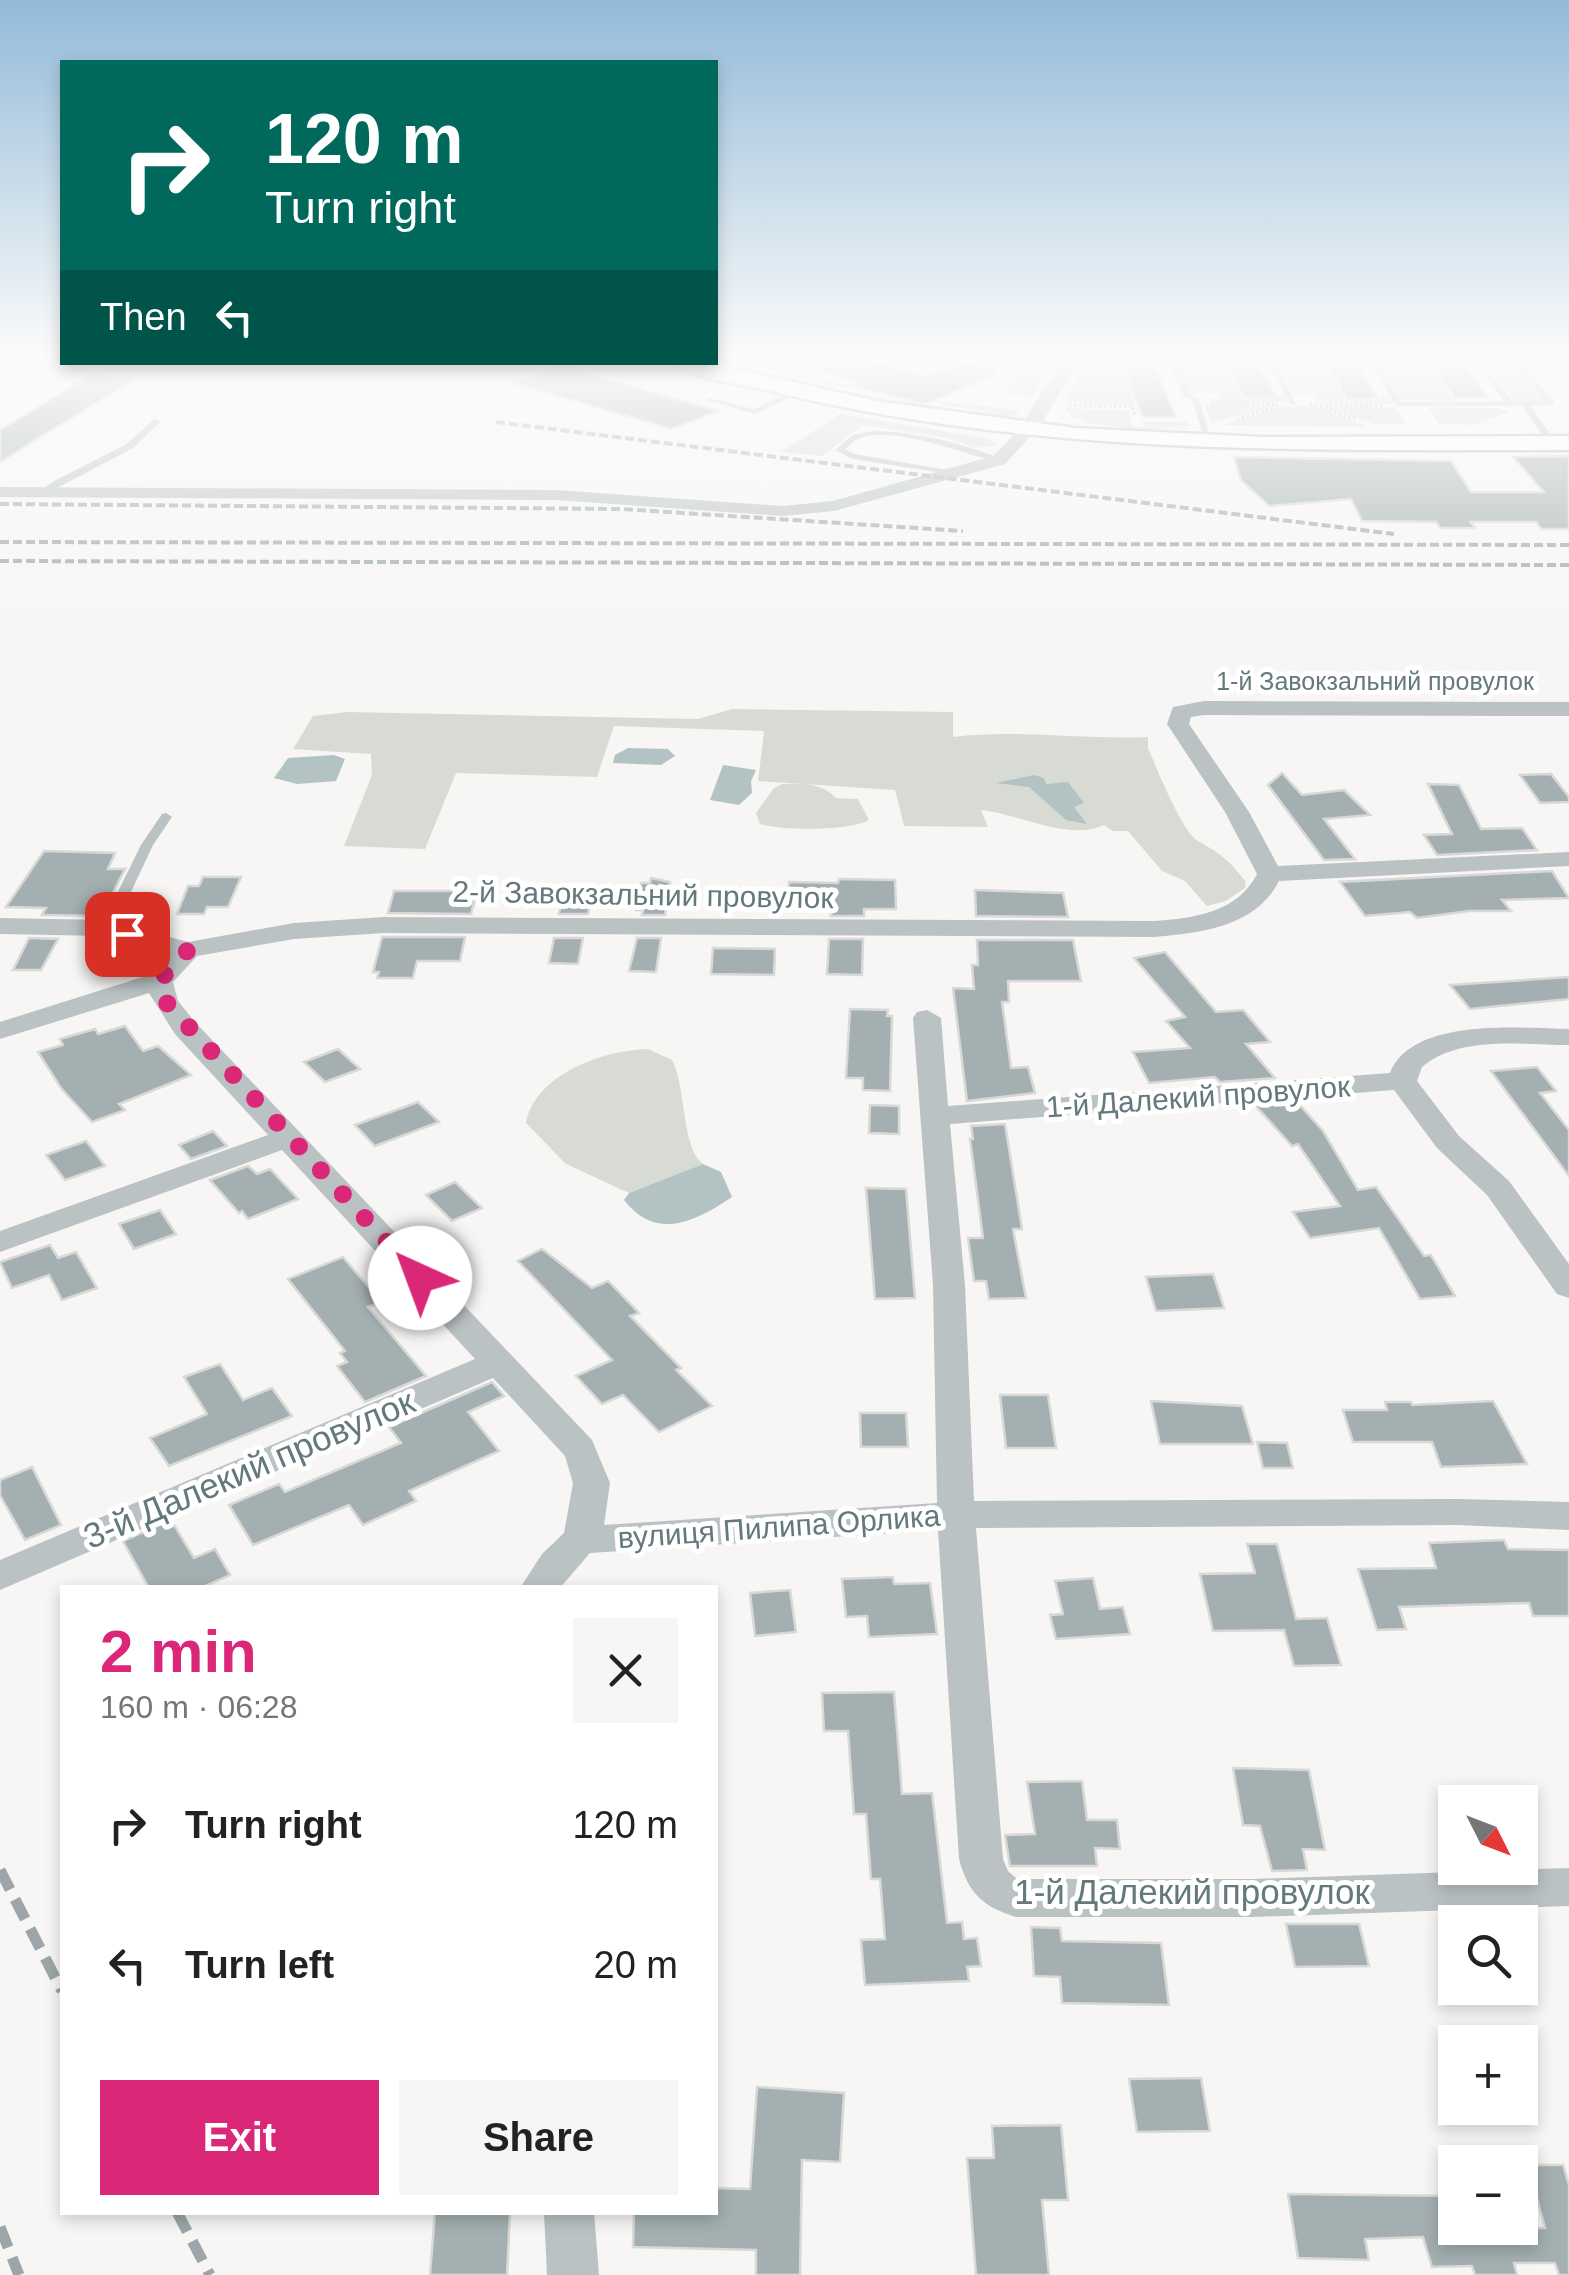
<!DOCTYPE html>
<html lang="en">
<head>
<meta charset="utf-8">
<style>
	:root { --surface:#fff; --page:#f6f6f6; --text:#222; --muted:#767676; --accent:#db2777 }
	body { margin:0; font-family:Arial,sans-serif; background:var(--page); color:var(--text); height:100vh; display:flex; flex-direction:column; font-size:38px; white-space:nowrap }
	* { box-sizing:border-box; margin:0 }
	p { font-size:32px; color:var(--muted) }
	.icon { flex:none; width:55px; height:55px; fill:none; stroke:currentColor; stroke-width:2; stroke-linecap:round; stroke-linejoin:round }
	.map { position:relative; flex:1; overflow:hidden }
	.details { position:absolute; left:60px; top:1585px; width:658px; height:630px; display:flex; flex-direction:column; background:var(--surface); border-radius:0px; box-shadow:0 5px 15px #0003 }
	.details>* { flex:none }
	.hud { position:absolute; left:60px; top:60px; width:658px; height:305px; border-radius:0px; box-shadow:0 5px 15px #0003; background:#00695c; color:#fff; overflow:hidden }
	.needle { width:65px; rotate:132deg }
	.buttons { position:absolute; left:1438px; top:1785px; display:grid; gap:20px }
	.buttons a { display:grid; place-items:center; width:100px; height:100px; border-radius:0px; background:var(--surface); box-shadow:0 5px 15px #0003; font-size:50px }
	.pin { position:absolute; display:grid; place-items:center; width:85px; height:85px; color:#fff; margin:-42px; border-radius:20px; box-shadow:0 5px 15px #0006 }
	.me { position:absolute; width:110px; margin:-55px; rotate:317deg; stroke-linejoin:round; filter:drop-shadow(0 0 8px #0008) }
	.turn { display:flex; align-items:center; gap:35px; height:210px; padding:0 40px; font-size:45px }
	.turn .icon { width:130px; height:130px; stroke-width:2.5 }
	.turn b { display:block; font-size:70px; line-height:85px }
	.then { display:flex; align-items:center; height:95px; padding:0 40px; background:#0003; gap:20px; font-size:38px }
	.round { display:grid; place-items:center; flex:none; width:105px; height:105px; border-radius:0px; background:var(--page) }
	.overview { display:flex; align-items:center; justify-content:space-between; height:170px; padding:0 40px }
	h1 { font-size:60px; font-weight:600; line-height:75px; color:var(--accent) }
	.primary-button { display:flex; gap:20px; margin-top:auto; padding:20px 40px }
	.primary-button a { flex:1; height:115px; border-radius:0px; background:var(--accent); color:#fff; font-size:40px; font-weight:600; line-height:115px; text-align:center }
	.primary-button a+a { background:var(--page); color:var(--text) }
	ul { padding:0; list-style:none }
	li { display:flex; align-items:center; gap:30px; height:140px; padding:0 40px }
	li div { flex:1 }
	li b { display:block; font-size:38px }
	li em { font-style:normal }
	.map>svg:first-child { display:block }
	.green { fill:#d8dbd4 }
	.water { fill:#b3c3c3 }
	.building { fill:#a3afb0; stroke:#d8d8d6; stroke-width:2.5 }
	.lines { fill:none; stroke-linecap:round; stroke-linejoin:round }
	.secondary-casing { stroke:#aeb6b8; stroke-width:5 }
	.path { stroke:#b6bbbc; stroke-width:4; stroke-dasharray:2.5 2.5; stroke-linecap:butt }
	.service { fill:#bbc2c3; fill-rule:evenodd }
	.minor { fill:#bbc2c3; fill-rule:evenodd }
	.tertiary { fill:#bbc2c3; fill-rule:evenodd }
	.secondary { fill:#fff; fill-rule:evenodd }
	.rail-far1 { stroke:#9ca6a8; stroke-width:4; stroke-dasharray:9 4; stroke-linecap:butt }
	.rail { stroke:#9ca6a8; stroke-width:11; stroke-dasharray:22 11; stroke-linecap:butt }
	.route { stroke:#db2777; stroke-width:18; stroke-dasharray:0 32.4 }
	.labels { text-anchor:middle; stroke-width:10; stroke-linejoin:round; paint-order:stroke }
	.far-street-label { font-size:25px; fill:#64797c; stroke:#fff }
	.street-label { font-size:30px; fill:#64797c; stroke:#fff }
	.near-street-label { font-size:35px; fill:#64797c; stroke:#fff }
</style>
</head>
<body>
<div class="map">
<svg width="1569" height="2275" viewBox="0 0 1569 2275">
	<rect width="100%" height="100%" fill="#f7f6f4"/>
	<!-- green -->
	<g class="green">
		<path d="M715,355l190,43 116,12 -7,4 4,2h-20l-191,-31 -92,-26c85,22 193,52 280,54l-175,-30z"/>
		<polygon points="1040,355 1056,355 1033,396 1004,393"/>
		<polygon points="1089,355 1118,355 1135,405 1065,402"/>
		<polygon points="1173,355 1220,355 1242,399 1277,399 1277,395 1285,395 1289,402 1245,402 1268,408 1211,423 1204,405 1220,402 1218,393 1190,393"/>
		<polygon points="1287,355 1319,355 1345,400 1383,400 1380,395 1389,395 1395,404 1328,404 1317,402 1312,394 1293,394 1278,366 1292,365"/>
		<polygon points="1403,355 1468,355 1472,361 1463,361 1459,356 1423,356 1454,401 1402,400 1381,368 1410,369"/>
		<polygon points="1478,355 1508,355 1546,401 1514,401"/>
		<polygon points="1285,406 1314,406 1368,427 1222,425"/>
		<polygon points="1323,406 1395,407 1406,425 1375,424"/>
		<polygon points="1428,407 1499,408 1509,412 1473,425 1439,424"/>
		<polygon points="1065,408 1129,411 1133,427 1144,427 1143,422 1188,422 1189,426 1153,427 1200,428 1140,429 1081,423 1090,422 1071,416"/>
		<polygon points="840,414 987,438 999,445 975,448 947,438 863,425 822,456 781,452"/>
		<path d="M732,709l221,3v25c65,-8 130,3 195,0v11c9,20 33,83 50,93 23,13 31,19 48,41l-1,6 -19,13 -19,5 -22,-25 -23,-10 -34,-40h-15l-9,-6c-36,17 -87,-12 -123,-15l7,17 -84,-1 -9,-36 -137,-9 6,-50 -150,-5 -17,51 -141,-4 -31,76 -81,-3 28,-71 -1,-21 -78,-5 20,-33 34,-4 351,7z"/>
		<path d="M782,784c22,-1 40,-1 54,14l22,1 11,21c-19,11 -87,11 -109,4l-4,-11 18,-25z"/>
		<path d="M648,1049l24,11c15,30 9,87 31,104l-74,29 -63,-29 -40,-41c9,-49 78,-73 122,-74z"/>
	</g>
	<!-- water -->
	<g class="water">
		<polygon points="628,748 668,749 675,756 661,765 613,763 615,755"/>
		<polygon points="334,755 345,759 336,781 297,784 274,778 288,758"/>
		<polygon points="723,765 756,770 751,781 752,793 739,805 710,800"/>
		<polygon points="1034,775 1044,778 1046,784 1068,782 1084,803 1074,807 1087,824 1066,820 1029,787 996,783"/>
		<path d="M703,1164l18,8 11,25c-36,24 -76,45 -108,3l5,-7z"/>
	</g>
	<!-- building -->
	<g class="building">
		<polygon points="828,355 851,355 928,376 988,356 995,375 925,404 851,386 860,382 823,372"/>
		<polygon points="1119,355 1150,355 1176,417 1142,417"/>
		<polygon points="1222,355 1253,355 1277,398 1244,398"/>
		<polygon points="1321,355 1351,355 1379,399 1347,399"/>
		<polygon points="1425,356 1457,357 1488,397 1455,398"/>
		<polygon points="563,367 720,411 671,429 513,383"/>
		<polygon points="90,375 135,379 0,462 0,430"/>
		<polygon points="1569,456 1569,529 1541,529 1536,522 1471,522 1475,528 1440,528 1436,522 1362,521 1351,499 1269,506 1241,480 1234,457 1451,461 1471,492 1544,492 1513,457"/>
		<polygon points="1282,773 1302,795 1344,790 1370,815 1324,819 1355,859 1324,860 1268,785"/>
		<polygon points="1551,774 1569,797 1569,802 1540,803 1520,775"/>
		<polygon points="1428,784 1459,785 1481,829 1522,828 1537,850 1437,855 1424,835 1452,834"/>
		<polygon points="44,851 115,853 108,869 125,869 101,916 42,915 46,908 6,907"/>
		<polygon points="1552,871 1569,898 1502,900 1511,911 1469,911 1417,918 1410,912 1365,916 1340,882"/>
		<polygon points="203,877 241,877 228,907 207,907 204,914 177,914 188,886 199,886"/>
		<polygon points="651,878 670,882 665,915 642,915 643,910 636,910 641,883 650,883"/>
		<polygon points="839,879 895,880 896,909 864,909 864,916 831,916 831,909 787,909 789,882 838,883"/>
		<polygon points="564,888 594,889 588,914 559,914"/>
		<polygon points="975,890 1063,893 1068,917 976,916"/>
		<polygon points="394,891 477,891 471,914 388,913"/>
		<polygon points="382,937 465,937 460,961 417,961 413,978 377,978 379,972 373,972"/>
		<polygon points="29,938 58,939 41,970 13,970"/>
		<polygon points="554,938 583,938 578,964 549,963"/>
		<polygon points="637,938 661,938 656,972 629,971"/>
		<polygon points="829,939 863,939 862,975 827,974"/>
		<polygon points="977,940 1073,940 1081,981 1008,981 1009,1002 1002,1002 1011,1068 1028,1067 1035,1093 967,1101 953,988 974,989 972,965 978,965"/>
		<polygon points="713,948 775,949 774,975 711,974"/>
		<polygon points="1165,952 1216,1012 1243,1010 1270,1042 1246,1044 1275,1078 1220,1082 1215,1077 1149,1083 1133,1052 1190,1048 1166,1021 1185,1017 1134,958"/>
		<polygon points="1569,977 1569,999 1470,1009 1450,985"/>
		<polygon points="850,1009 888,1010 887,1016 892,1016 890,1091 863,1090 863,1078 846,1078"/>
		<polygon points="125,1026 143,1051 158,1046 191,1075 119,1104 125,1110 92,1122 61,1088 38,1052 63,1045 60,1039 95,1029 98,1034"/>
		<polygon points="338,1049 360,1069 325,1082 304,1062"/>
		<polygon points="1537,1067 1556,1091 1540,1093 1569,1130 1569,1176 1491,1071"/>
		<polygon points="1296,1101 1323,1131 1358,1190 1376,1187 1424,1256 1431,1255 1455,1296 1420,1299 1379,1228 1310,1238 1293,1212 1340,1206 1298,1144 1292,1146 1254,1104"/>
		<polygon points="418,1102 439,1122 375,1146 355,1125"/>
		<polygon points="870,1105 899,1106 899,1134 869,1133"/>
		<polygon points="1005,1124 1022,1229 1013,1229 1026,1298 989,1299 986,1281 974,1281 968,1238 983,1238 970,1139 973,1139 971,1126"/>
		<polygon points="213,1131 227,1146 191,1159 179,1145"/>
		<polygon points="86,1141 105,1166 65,1180 46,1155"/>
		<polygon points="248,1166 257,1174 270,1169 298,1199 248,1219 242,1211 239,1213 210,1180"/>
		<polygon points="455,1182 482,1208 452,1221 426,1195"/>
		<polygon points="866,1188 906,1189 915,1298 875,1299"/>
		<polygon points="160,1210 176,1234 134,1249 119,1224"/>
		<polygon points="50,1245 58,1258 76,1252 97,1288 62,1300 49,1275 12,1288 0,1262"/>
		<polygon points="542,1249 592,1288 608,1281 639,1313 630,1316 681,1368 676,1370 712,1406 659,1432 623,1395 602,1404 576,1376 612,1360 518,1261"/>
		<polygon points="343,1257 381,1302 368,1307 426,1376 365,1402 337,1366 347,1362 340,1353 345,1351 288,1279"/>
		<polygon points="1213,1274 1224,1308 1156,1311 1146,1277"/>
		<polygon points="220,1364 243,1400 272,1388 292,1416 169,1466 150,1438 207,1414 184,1377"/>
		<polygon points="492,1382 504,1396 468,1412 499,1451 409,1491 416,1501 363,1525 349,1505 253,1545 229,1505 279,1484 285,1492 401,1443 389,1427"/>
		<polygon points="1000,1395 1048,1395 1056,1448 1006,1448"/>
		<polygon points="1151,1401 1242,1406 1253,1444 1160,1444"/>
		<polygon points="1493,1401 1527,1464 1441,1467 1432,1442 1353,1442 1343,1410 1387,1410 1385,1402 1411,1402 1412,1405"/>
		<polygon points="860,1413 906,1413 908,1447 861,1447"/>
		<polygon points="1257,1442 1287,1443 1293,1468 1263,1468"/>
		<polygon points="32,1467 61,1525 25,1540 0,1495 0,1480"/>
		<polygon points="171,1520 194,1558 215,1549 230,1575 201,1588 149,1588 123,1541"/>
		<polygon points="1504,1540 1508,1549 1569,1550 1569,1616 1533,1616 1529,1603 1399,1607 1406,1629 1377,1630 1358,1569 1436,1568 1429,1543"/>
		<polygon points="1247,1544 1277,1544 1296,1619 1327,1618 1341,1665 1294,1666 1284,1630 1213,1631 1200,1574 1255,1573"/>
		<polygon points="893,1577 894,1584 930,1583 937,1634 869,1637 867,1616 846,1617 842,1579"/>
		<polygon points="1093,1578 1100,1609 1123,1607 1130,1634 1056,1639 1050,1615 1063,1614 1055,1581"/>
		<polygon points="790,1590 796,1632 755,1636 750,1593"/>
		<polygon points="894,1692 902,1794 932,1793 947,1923 962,1922 964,1939 977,1938 981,1966 967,1967 969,1981 865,1985 861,1940 885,1939 880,1879 871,1879 866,1814 854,1814 848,1731 824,1731 822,1693"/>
		<polygon points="1233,1768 1309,1770 1325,1850 1303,1849 1307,1870 1272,1871 1260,1826 1243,1825"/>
		<polygon points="1082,1781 1087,1820 1117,1820 1120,1849 1095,1848 1097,1866 1010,1866 1005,1835 1035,1834 1027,1782"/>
		<polygon points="1286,1924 1359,1924 1369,1966 1295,1967"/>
		<polygon points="1031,1927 1060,1928 1062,1941 1161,1943 1169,2005 1062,2003 1060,1977 1034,1976"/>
		<polygon points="1201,2078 1210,2131 1137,2132 1129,2079"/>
		<polygon points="757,2087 844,2093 840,2162 802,2160 800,2275 756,2275 756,2250 633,2247 634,2212 715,2212 715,2188 750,2189"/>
		<polygon points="1061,2125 1068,2200 1042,2200 1049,2275 976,2275 967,2158 994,2158 992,2126"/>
		<polygon points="1528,2165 1563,2165 1569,2185 1569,2275 1559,2275 1555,2263 1514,2263 1517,2275 1475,2275 1472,2266 1432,2267 1423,2237 1365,2239 1369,2260 1298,2258 1288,2194 1455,2196 1455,2228 1545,2228"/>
		<polygon points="435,2212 510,2212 507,2275 430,2275"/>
	</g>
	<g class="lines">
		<!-- secondary casing -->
		<g class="secondary-casing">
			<path id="secondary" d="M670,362h36l170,39 199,27 185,9 309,-1v14c-271,0 -532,6 -798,-59 -25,-6 -83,-13 -101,-29z"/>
		</g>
		<!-- path -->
		<g class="path">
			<polyline points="1212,401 1274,405"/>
			<polyline points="1069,405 1132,406 1135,416"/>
			<polyline points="1310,405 1382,406"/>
			<polyline points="1320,407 1356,419"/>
			<polyline points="1237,419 1278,406"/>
		</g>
		<!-- service -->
		<g class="service">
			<polygon points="1165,355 1173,355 1191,395 1199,398 1210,437 1203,435 1192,400 1184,397"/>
			<polygon points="1264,355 1272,355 1297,406 1290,404"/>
			<polygon points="1365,355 1373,355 1402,402 1504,401 1469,355 1477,355 1512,401 1545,401 1507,355 1515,355 1555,403 1551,405 1530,406 1554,439 1547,441 1522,406 1397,406"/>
			<polygon points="802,387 809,389 755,414 706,400 710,398 754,409"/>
			<polygon points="154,419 161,421 133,448 44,495 37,493 54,481 127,444"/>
			<path d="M873,431c38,0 96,13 130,29l-4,3c-33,-9 -111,-39 -141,-24 -4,2 -10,8 -13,10l10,5 98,17 -4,3 -96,-15 -18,-9 18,-15z"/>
			<polygon points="166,813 172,817 153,845 114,928 107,932 102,931 100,928 141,845 162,814"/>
		</g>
		<!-- minor -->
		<g class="minor">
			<polygon points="1022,426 1036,430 1005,464 834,511 783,516 556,500 0,497 0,487 556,490 783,506 833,501 993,456"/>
			<path d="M1204,701l365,1v14l-365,-1 -13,2 -2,7 60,88 29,54 291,-14v14l-290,15c-23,46 -79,52 -125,56l-770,-4 -90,6 -97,17 -24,26 5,19 17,21 397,418 18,43 -6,42 333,-22 -4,-218 -20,-267 4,-6 10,-2 14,8 7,88 442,-33c22,-56 130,-45 179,-44v16c-47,0 -109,-10 -147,22l-5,14 42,55 50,45 60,83v34l-12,-4 -70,-99 -50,-47 -43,-58 -444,34 15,161 9,216 483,-2 112,3v28l-112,-5 -481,3 27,331 5,12 9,8h236l316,-11v38l-316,11h-237c-33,-10 -48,-24 -57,-58l-21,-329 -348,23 -30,35h-40l22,-34 22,-21 9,-50 -8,-27 -72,-78 -493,212v-30l475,-201 -193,-209 -282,102v-21l268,-96 -93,-101 -26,-41 -149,46v-17l149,-47 21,-22 -64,-17 -106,-2v-16l107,2 81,22 106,-19 90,-6 770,4c40,-3 83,-8 103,-47l-32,-62 -58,-88 6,-17z"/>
			<polygon points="544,2212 594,2212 599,2275 547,2275"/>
		</g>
		<!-- tertiary -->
		<polygon class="tertiary" points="1065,355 1083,355 1035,434 1021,434 1018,430"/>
		<!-- secondary -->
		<use href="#secondary" class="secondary"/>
		<!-- rail-far1 -->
		<g class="rail-far1">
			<polyline points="496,422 1394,534"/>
			<polyline points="0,504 622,509 963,531"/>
			<polyline points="0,542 1569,545"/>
			<polyline points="0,561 1569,565"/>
		</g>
		<!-- rail -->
		<g class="rail">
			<polyline points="0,1870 62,1991"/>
			<polyline points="177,2212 210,2275"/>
			<polyline points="0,2227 19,2275"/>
		</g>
	</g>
	<!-- sky -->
	<linearGradient id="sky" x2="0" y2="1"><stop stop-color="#93bad9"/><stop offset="0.53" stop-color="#fbfbfa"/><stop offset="1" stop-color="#fbfbfa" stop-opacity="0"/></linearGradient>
	<rect width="1569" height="673" fill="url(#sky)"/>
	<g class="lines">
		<!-- route -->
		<polyline class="route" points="127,934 188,950 159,981 166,1002 420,1278"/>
	</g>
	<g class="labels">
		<!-- far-street labels -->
		<g class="far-street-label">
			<text x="1375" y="690">1-й Завокзальний провулок</text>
		</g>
		<!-- street labels -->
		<g class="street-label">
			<text transform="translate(643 895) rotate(1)" y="10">2-й Завокзальний провулок</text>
			<text transform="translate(1198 1097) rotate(-4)" y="10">1-й Далекий провулок</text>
			<text transform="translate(779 1527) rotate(-4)" y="10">вулиця Пилипа Орлика</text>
		</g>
		<!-- near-street labels -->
		<g class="near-street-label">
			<text transform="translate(249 1469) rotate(-23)" y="12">3-й Далекий провулок</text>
			<text x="1192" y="1904">1-й Далекий провулок</text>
		</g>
	</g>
</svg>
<div class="buttons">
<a><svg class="needle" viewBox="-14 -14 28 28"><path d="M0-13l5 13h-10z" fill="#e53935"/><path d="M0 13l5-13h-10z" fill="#767676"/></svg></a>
<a><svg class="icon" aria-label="search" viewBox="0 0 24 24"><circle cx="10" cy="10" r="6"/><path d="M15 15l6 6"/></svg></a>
<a>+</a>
<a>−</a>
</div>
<div class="pin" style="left:127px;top:934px;background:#d93025"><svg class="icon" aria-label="arrive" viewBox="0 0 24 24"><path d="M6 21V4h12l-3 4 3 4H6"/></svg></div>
<svg class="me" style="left:420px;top:1278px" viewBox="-20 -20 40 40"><circle r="19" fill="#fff"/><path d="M0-13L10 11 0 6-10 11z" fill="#db2777"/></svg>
<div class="hud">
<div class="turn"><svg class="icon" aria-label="right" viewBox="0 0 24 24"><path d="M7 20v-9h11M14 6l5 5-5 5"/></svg><div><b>120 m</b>Turn right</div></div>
<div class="then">Then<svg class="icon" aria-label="left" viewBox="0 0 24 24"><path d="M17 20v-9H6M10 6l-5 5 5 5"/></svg></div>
</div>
<section class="details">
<div class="overview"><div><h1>2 min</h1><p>160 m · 06:28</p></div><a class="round"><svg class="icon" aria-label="close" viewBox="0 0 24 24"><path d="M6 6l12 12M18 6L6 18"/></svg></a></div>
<ul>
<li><svg class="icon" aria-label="right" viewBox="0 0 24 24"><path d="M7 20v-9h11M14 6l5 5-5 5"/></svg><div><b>Turn right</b></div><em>120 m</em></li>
<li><svg class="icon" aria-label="left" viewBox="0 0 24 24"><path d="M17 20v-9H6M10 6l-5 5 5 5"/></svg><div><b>Turn left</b></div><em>20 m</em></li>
</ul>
<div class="primary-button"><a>Exit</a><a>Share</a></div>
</section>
</div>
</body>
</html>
